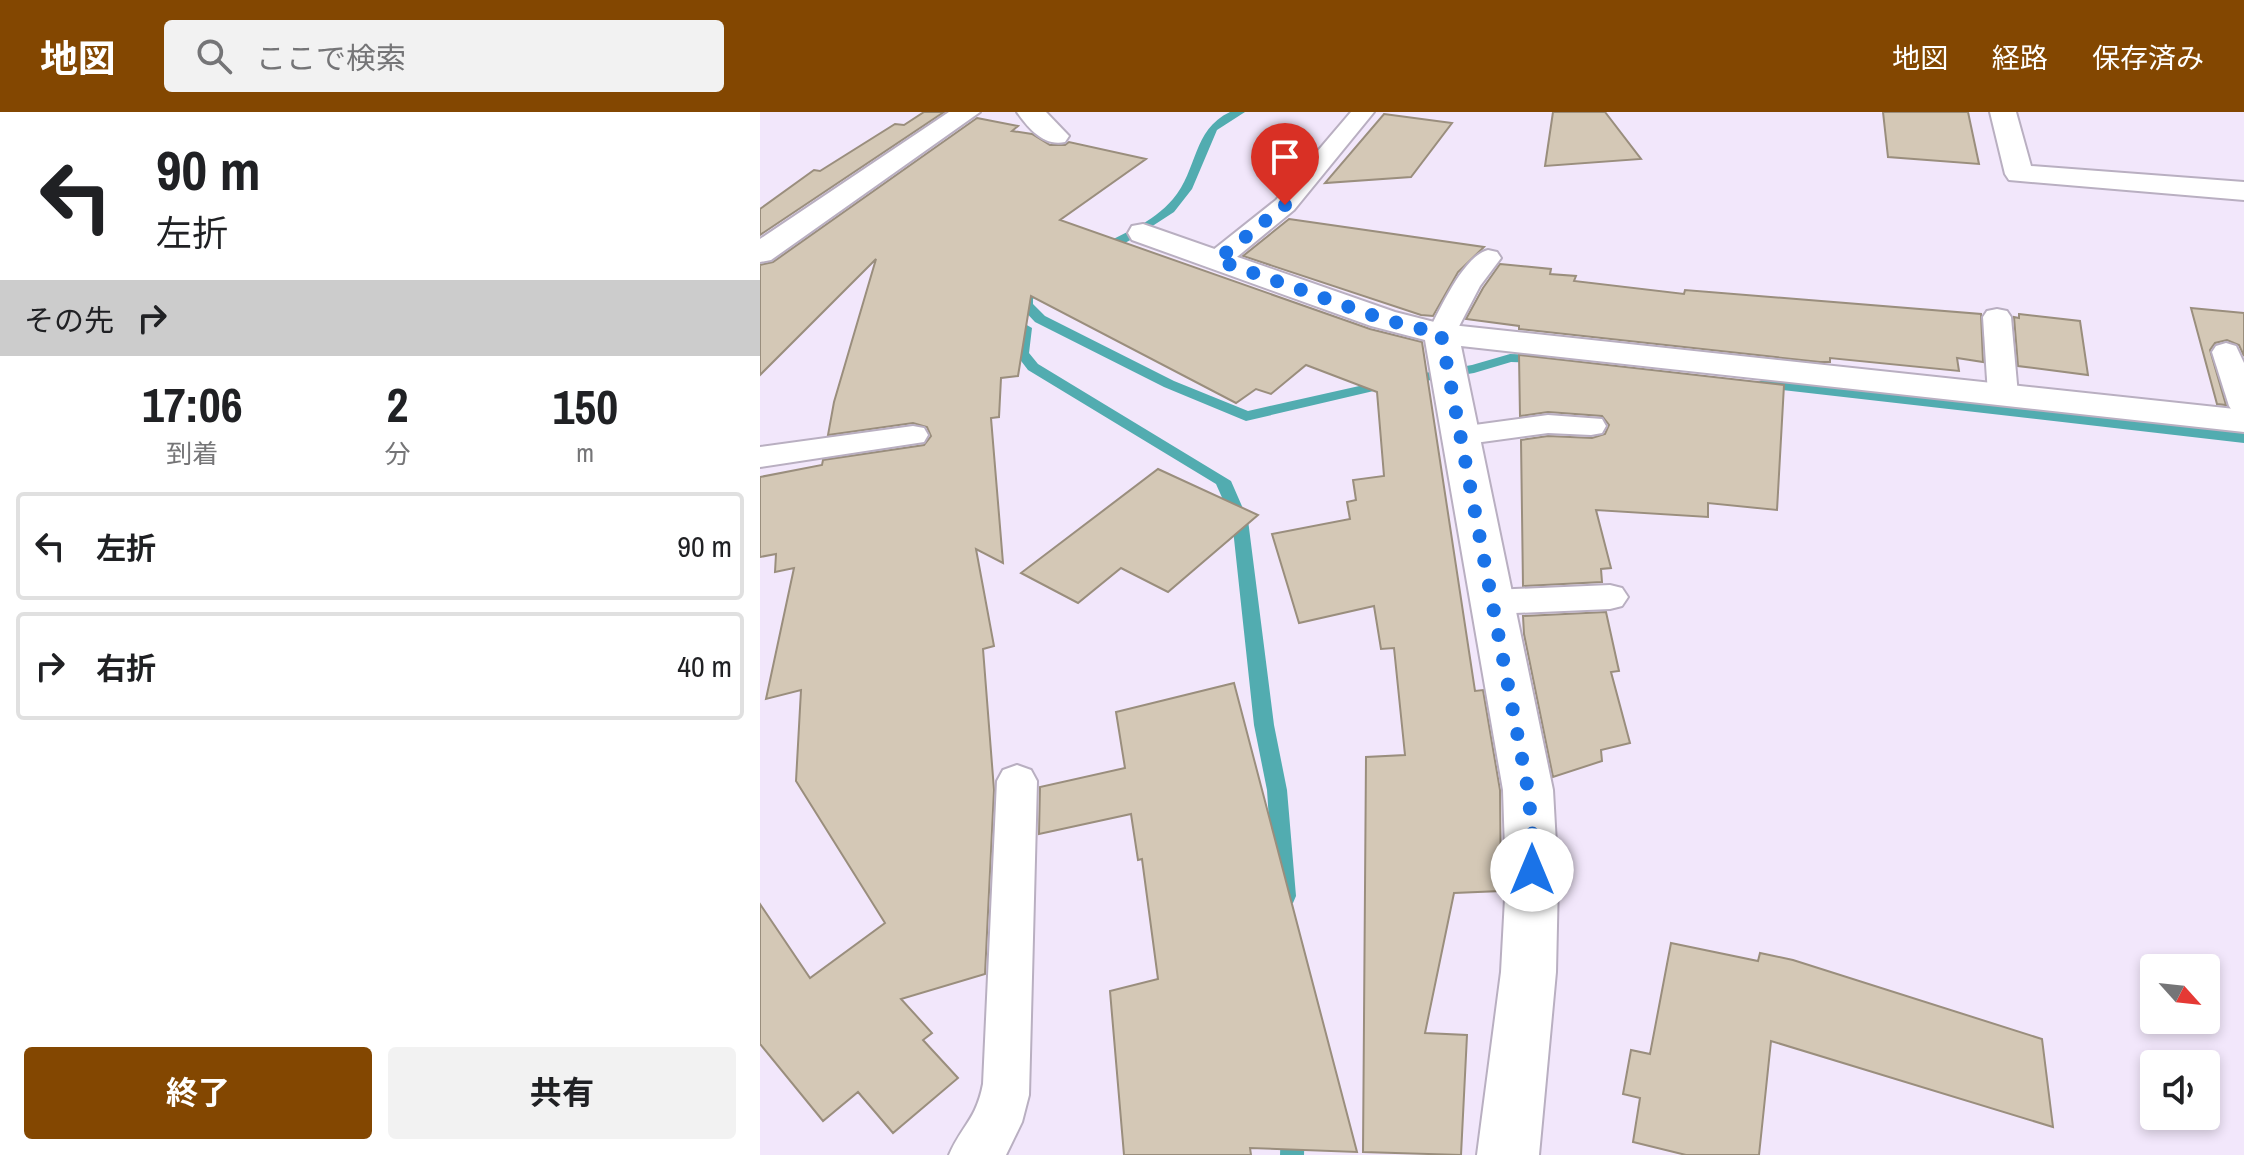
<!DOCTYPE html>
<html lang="ja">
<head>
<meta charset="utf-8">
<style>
	:root { --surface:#fff; --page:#f2f2f2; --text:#202124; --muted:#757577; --line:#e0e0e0; --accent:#834701 }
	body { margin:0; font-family:"Archivo Narrow","Noto Sans JP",sans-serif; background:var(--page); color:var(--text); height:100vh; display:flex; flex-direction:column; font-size:30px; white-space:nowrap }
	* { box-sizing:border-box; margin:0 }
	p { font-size:26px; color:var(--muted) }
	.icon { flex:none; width:44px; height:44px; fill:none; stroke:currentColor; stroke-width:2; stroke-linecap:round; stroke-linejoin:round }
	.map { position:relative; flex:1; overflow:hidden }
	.drawer { display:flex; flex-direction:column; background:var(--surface); width:760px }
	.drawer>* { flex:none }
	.top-card { background:#fff; color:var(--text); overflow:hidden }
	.needle { width:52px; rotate:117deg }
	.buttons { position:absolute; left:1380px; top:842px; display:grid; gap:16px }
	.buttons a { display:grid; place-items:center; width:80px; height:80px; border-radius:8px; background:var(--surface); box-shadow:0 4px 12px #0003; font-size:40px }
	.pin { position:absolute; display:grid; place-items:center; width:68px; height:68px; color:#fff; margin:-82px -34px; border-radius:50% 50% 50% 0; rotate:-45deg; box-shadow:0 0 8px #0007 }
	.pin .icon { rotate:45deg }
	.me { position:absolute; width:88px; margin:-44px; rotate:0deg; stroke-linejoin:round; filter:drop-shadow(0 0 6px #0008) }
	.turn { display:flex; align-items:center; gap:28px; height:168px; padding:0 24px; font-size:36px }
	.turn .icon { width:104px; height:104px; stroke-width:2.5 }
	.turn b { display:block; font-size:56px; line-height:68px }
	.then { display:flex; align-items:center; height:76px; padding:0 24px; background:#0003; gap:16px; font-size:30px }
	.eta { display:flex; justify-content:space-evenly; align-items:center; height:136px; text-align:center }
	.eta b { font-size:48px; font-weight:700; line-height:56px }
	.action { display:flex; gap:16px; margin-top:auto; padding:16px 24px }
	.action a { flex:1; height:92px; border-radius:8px; background:var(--accent); color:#fff; font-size:32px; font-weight:700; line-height:92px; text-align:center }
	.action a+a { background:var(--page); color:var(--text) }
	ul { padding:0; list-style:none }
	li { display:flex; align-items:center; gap:24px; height:108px; margin:0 16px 12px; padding:0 8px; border:4px solid var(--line); border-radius:8px }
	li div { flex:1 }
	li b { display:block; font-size:30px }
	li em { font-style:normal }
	header { display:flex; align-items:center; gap:48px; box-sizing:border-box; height:112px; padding:0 40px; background:var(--accent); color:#fff }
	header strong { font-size:38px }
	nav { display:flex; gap:44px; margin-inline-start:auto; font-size:28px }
	.search { width:560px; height:72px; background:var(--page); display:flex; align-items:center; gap:20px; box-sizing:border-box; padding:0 28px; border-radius:8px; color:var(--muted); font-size:30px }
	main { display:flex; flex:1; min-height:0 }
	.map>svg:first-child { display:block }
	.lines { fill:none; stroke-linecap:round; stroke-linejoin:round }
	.stream { fill:#52acb0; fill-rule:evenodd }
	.building { fill:#d4c8b6; stroke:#9a8e7d; stroke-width:2 }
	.lane-casing { stroke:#b9afc1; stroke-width:4 }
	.street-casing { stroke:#b9afc1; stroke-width:4 }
	.lane { fill:#fff; fill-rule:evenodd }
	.street { fill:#fff; fill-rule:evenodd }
	.route { stroke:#1a73e8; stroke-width:14; stroke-dasharray:0 25.2 }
</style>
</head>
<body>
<header>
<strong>地図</strong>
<div class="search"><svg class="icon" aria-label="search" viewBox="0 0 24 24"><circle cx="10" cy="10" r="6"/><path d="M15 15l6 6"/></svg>ここで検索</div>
<nav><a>地図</a><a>経路</a><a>保存済み</a></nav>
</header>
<main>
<section class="drawer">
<div class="top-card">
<div class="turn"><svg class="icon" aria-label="left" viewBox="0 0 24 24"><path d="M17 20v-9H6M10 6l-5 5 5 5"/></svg><div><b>90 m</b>左折</div></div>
<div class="then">その先<svg class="icon" aria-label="right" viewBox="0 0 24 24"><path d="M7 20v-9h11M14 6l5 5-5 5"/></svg></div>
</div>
<div class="eta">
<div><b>17:06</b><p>到着</p></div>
<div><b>2</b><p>分</p></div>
<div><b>150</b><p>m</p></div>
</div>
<ul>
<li><svg class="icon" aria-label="left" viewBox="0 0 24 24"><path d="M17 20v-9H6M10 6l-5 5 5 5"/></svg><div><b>左折</b></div><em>90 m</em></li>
<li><svg class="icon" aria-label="right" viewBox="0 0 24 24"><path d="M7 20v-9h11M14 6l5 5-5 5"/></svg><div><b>右折</b></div><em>40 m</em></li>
</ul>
<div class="action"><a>終了</a><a>共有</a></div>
</section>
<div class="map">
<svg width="1484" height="1043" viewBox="0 0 1484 1043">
	<rect width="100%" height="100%" fill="#f2e7fb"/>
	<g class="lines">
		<!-- stream -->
		<g class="stream">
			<path d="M470,0h15l-28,18 -25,59 -18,23 -40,26 -31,17h-10v-6c27,-14 60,-26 80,-50 25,-29 19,-69 57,-87z"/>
			<polygon points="275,173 282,177 273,187 273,192 285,204 414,269 488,299 635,266 712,253 750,242 782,243 789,247 782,251 751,250 714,261 635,274 486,309 404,275 275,210 259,193 261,183"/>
			<polygon points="265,212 272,216 269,241 278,252 471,369 488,408 514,613 527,678 536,784 533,791 525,793 517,791 514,784 507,678 494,613 472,408 456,372 268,258 255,241 258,216"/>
			<polygon points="1002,268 1484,321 1484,331 997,275 995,272"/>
			<polygon points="533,1001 542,1004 545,1013 544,1043 520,1043 521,1013 524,1004"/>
		</g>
	</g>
	<!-- building -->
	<g class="building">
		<polygon points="164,0 184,0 0,123 0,97 54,58 60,59 135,12 144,13"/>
		<polygon points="793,0 845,0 881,47 785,54"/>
		<polygon points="1123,0 1208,0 1219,52 1128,45"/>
		<polygon points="624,2 692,11 651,65 565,71"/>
		<polygon points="217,6 258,14 252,19 272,22 290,33 305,33 309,30 386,47 300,108 610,217 662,230 715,579 723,578 740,678 741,779 694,781 665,921 707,923 701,1043 603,1040 606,645 645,643 634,536 621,537 614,494 539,511 512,422 590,407 587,390 596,388 593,368 624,364 617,280 546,253 511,282 496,277 476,291 271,184 258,264 241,266 239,305 231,306 243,451 216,437 234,534 223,537 234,678 225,862 141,887 172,921 163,928 198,966 133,1021 98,980 63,1009 0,932 0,792 50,866 125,811 36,669 41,578 6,587 34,456 15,460 16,442 0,445 0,365 62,353 63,348 164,333 171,324 167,315 153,311 68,323 74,290 116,147 0,263 0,153 13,150"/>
		<polygon points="529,107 724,135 698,160 673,204 661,203 483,144"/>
		<polygon points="740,152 791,157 790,162 816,164 814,169 924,182 925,178 1221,202 1223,250 1197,246 1199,259 1070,246 1070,250 1060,250 759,217 759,214 706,207 723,176"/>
		<polygon points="1431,196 1484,201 1484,244 1479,233 1467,228 1455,231 1450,238 1466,293 1457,292"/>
		<polygon points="1259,202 1320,209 1328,263 1258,254 1254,205 1259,206"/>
		<polygon points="759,243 1024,273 1017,398 948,391 948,405 836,398 851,456 841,457 842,470 763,474 761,328 788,324 832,326 845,322 849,313 842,304 788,300 760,304"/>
		<polygon points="398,357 498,403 408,480 361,456 318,491 261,461"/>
		<polygon points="846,500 859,559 851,560 870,631 841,638 842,649 793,665 764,522 763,504"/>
		<polygon points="474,571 597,1040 490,1036 491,1043 364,1043 350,879 398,867 382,747 378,748 371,702 279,722 280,675 365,656 356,600"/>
		<polygon points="911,831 998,849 1000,841 1033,848 1282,927 1293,1015 1011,929 999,1043 926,1043 873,1030 880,986 863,982 871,938 890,942"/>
	</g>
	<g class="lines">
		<!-- lane casing -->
		<g class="lane-casing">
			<g id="lane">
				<polygon points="591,0 614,0 534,98 466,154 448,154 444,148 448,142 516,88"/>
				<path d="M728,138l9,2 4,6 -21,28 -25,48 -4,6 -10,2 -10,-2 -4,-6c12,-22 36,-78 61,-84z"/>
				<polygon points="1237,197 1247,199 1251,205 1258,283 1253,289 1243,292 1233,289 1228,283 1223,205 1227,199"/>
				<polygon points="1466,231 1476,234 1484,251 1484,303 1473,300 1469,294 1452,240 1456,234"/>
				<polygon points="788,303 842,307 846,314 842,321 831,323 788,321 700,333 689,331 685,324 689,317 700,315"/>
				<polygon points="153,314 164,316 168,323 164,330 0,355 0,335"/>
				<polygon points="850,473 862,476 868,485 862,494 850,497 732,502 720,499 714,490 720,481 732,478"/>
				<path d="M257,653l14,5 6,11 -8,314 -7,27 -16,33h-57c13,-30 27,-35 34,-71l14,-303 6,-11z"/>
			</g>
		</g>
		<!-- street casing -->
		<g class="street-casing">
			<g id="street">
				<polygon points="189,0 220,0 11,148 0,150 0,127"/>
				<path d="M257,0h29l23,24 -4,6c-21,5 -37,-14 -48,-30z"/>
				<polygon points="1230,0 1256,0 1271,54 1484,70 1484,88 1249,68 1245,62"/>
				<polygon points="383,112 635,200 682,212 1484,298 1484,320 701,234 793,678 798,768 796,860 779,1043 717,1043 741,860 746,768 743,678 665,228 611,214 372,128 368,121 372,114"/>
			</g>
		</g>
		<!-- lane -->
		<use href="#lane" class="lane"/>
		<!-- street -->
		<use href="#street" class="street"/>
	</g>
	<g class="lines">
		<!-- route -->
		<polyline class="route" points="525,93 457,148 623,207 681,222 768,678 773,728 772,758"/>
	</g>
</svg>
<div class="buttons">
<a><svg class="needle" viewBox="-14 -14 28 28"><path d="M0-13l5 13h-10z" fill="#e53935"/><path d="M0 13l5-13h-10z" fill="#757577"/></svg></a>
<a><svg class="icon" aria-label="sound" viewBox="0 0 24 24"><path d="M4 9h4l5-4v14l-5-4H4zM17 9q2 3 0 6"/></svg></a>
</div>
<div class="pin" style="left:525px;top:93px;background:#d93025"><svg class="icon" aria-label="arrive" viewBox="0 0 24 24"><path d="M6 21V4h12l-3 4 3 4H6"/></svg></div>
<svg class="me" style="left:772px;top:758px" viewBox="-20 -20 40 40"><circle r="19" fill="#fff"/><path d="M0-13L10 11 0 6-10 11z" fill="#1a73e8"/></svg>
</div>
</main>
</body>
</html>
